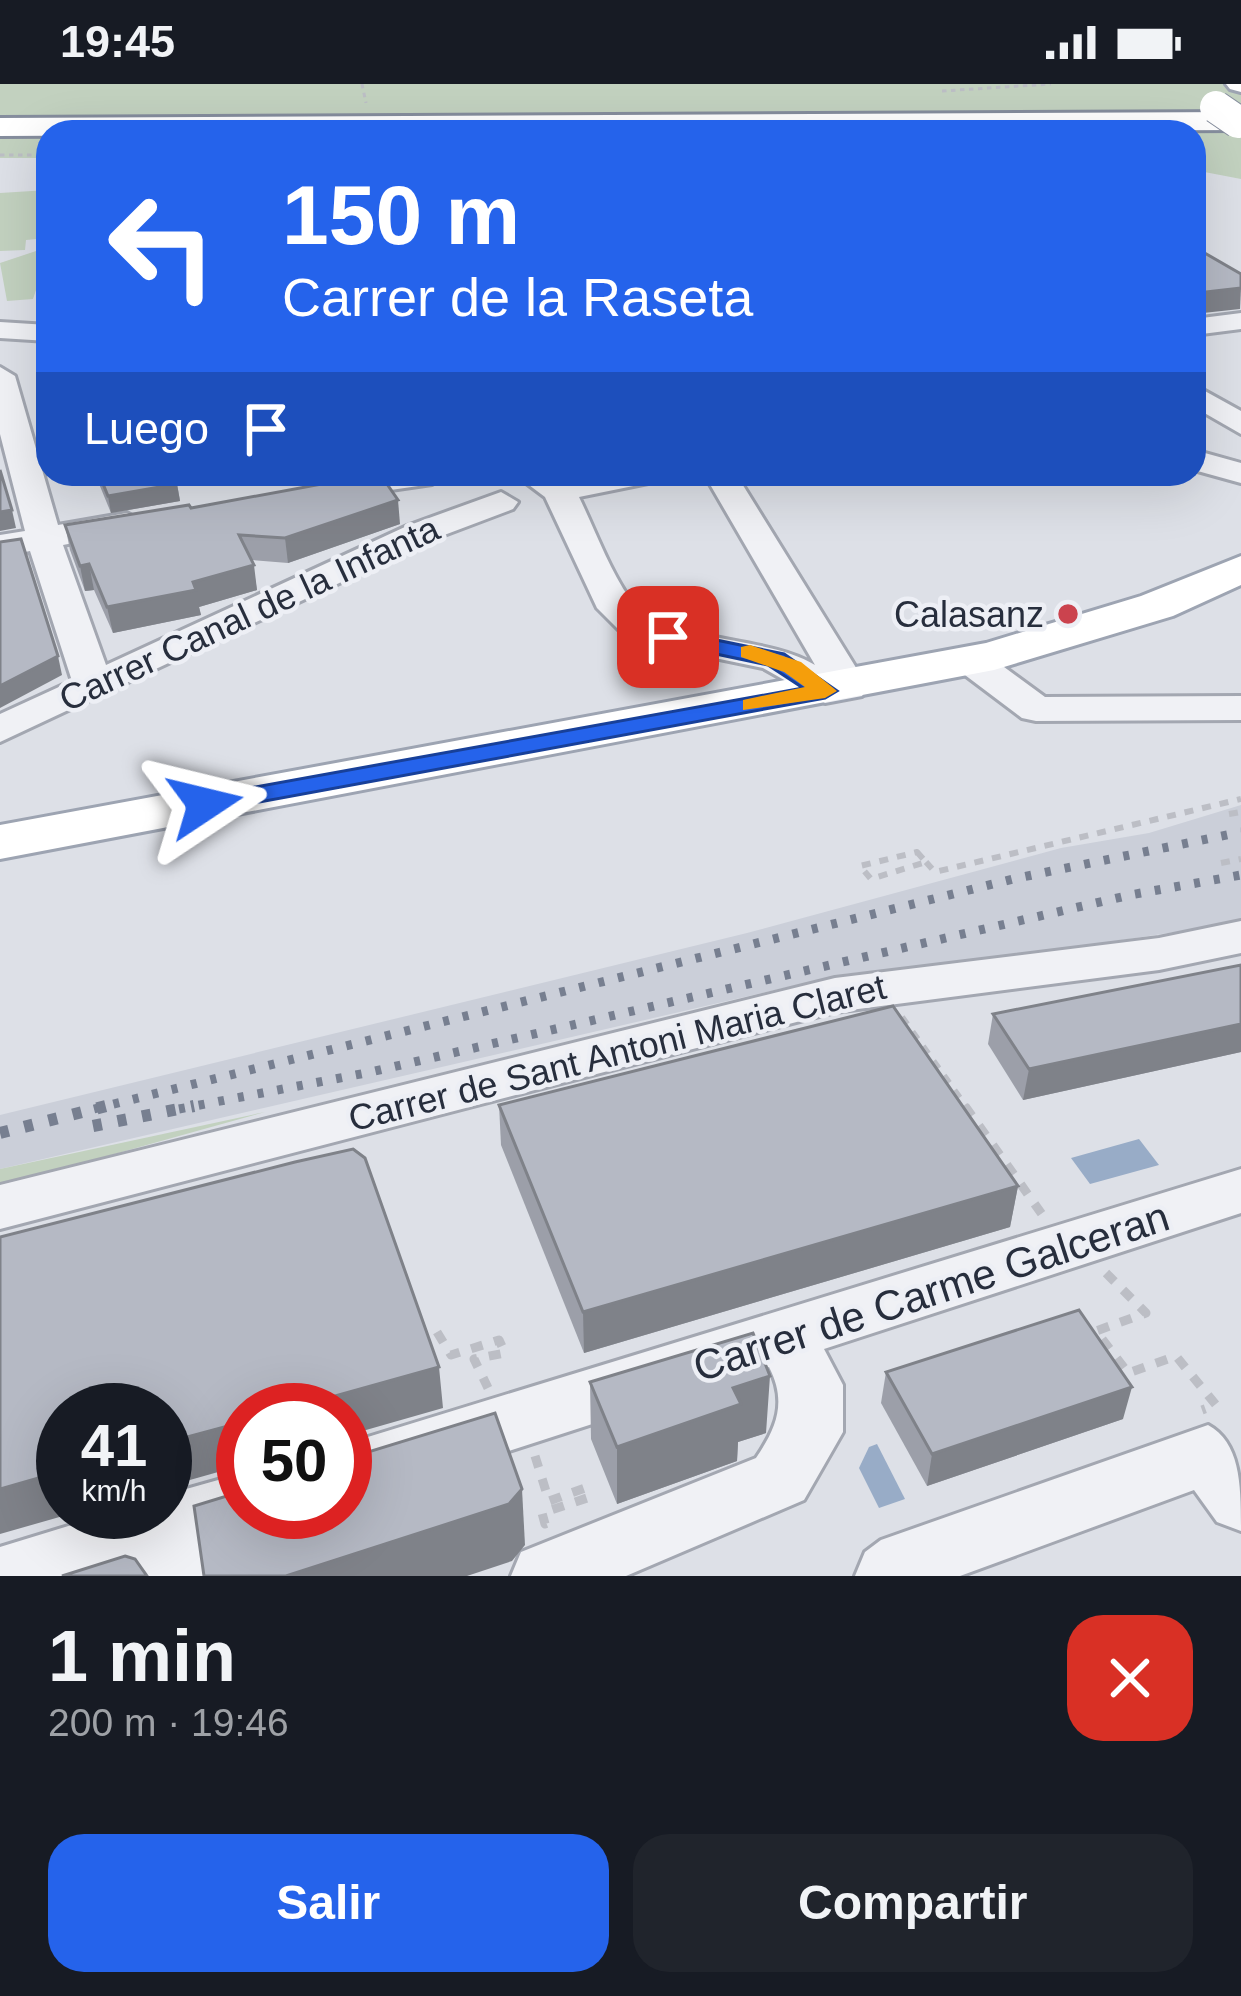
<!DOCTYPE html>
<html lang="es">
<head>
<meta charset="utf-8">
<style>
	:root { --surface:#171b24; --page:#20242c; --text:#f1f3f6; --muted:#9ea1a6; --accent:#2563eb }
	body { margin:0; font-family:Arial,sans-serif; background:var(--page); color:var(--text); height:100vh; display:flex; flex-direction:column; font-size:45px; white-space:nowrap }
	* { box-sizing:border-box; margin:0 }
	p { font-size:39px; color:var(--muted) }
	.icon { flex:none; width:66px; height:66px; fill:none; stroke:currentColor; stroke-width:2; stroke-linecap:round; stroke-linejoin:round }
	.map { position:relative; height:1492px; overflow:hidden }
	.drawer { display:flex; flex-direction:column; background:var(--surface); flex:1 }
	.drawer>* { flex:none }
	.guide { position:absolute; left:36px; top:36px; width:1170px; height:366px; border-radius:36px; box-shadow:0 12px 48px #0002; background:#2563eb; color:#fff; overflow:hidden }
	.speed { position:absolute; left:36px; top:1299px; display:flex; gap:24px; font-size:60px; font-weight:700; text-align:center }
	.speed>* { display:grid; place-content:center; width:156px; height:156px; border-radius:50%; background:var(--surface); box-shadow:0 12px 48px #0002; line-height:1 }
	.speed small { font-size:30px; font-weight:400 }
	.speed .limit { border:18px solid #d22; background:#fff; color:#111 }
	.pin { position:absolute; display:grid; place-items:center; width:102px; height:102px; color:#fff; margin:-51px; border-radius:24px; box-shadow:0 6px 18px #0006 }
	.me { position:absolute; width:132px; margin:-66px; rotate:80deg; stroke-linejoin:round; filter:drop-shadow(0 0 9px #0008) }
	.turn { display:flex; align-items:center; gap:42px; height:252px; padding:0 48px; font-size:54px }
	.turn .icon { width:156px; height:156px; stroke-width:2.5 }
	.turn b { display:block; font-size:84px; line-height:102px }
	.then { display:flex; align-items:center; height:114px; padding:0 48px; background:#0003; gap:24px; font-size:45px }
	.round { display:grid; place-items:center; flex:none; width:126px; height:126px; border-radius:36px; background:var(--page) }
	.summary { display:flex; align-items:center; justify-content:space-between; height:204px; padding:0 48px }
	h1 { font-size:72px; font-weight:800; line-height:90px }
	.action { display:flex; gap:24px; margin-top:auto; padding:24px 48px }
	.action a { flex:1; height:138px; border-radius:36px; background:var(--accent); color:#fff; font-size:48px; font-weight:800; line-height:138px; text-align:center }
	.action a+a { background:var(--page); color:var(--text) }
	.status { display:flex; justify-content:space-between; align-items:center; height:84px; padding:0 60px; background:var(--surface); direction:ltr }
	.status svg { height:33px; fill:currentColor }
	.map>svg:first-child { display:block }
	.built { fill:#cbcfd9 }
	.green { fill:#c2d1bf }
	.water { fill:#98acc7 }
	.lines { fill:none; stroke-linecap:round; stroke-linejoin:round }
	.minor-casing { stroke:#a3a7b1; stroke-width:6 }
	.major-casing { stroke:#9da4b2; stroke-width:6 }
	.highway-casing { stroke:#858d9d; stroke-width:6 }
	.path-far2 { stroke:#bcbec5; stroke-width:3; stroke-dasharray:4.5 4.5; stroke-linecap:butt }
	.path-far1 { stroke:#bcbec5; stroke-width:6; stroke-dasharray:9 9; stroke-linecap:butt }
	.path { stroke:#bcbec5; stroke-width:9; stroke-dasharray:12 12; stroke-linecap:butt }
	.minor { fill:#f0f1f5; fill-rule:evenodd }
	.major { fill:#fff; fill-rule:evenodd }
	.highway { fill:#fff; fill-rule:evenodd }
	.rail-far1 { stroke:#777f90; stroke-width:9; stroke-dasharray:6 14; stroke-linecap:butt }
	.rail { stroke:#777f90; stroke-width:12; stroke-dasharray:9 16; stroke-linecap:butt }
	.highway-bridge-casing { stroke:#858d9d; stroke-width:34; stroke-linecap:butt }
	.highway-bridge { stroke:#fff; stroke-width:32 }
	.wall { fill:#9c9fa9 }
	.shaded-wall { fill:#7f8289 }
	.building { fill:#b5b9c4; stroke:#7f8289; stroke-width:3 }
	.route { fill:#2563eb; stroke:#184099; stroke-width:3 }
	.slow { fill:#f59e0b }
	.poi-dot { fill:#cb434e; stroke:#edeff5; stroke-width:4.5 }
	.labels { text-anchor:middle; stroke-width:9; stroke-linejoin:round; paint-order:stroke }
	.street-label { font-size:36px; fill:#272e3d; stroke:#edeff5 }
	.poi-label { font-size:36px; fill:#272e3d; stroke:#edeff5; text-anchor:end }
	.near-street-label { font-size:42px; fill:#272e3d; stroke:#edeff5 }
</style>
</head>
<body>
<div class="status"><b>19:45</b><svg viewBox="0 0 49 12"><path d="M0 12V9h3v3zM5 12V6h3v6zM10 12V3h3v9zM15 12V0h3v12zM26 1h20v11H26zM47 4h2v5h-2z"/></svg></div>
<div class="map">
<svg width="1241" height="1492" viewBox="0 0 1241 1492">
	<rect width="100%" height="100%" fill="#dde0e7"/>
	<!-- built -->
	<polygon class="built" points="1241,721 1241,838 1029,870 844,890 0,1085 0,1031 747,849 1061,764 1149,749"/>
	<!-- green -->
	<g class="green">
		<polygon points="0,0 1241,0 1241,95 1194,86 1194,48 48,48 48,74 0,74"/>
		<polygon points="48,106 48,154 26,156 25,166 0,167 0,109"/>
		<polygon points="48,163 48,187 42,188 33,215 7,217 0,179"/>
		<polygon points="265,1028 0,1102 0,1085"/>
	</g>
	<!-- water -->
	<g class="water">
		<polygon points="1139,1055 1159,1081 1090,1100 1071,1074"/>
		<polygon points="877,1360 905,1415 879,1424 859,1384 869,1363"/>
	</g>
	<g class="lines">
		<!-- minor casing -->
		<g class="minor-casing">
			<g id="minor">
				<polygon points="1241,229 1241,245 1194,251 1194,235"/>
				<polygon points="0,238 48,241 48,257 0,254"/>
				<polygon points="0,283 15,292 58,441 127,429 144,439 139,446 63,461 106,581 407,442 501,408 518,418 513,425 431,456 0,658 0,630 72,597 30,467 0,473 0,451 25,447 0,350"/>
				<polygon points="1194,301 1241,327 1241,350 1194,323"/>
				<polygon points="1194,366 1241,379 1241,399 1194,386"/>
				<polygon points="364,390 448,390 432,400 322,416 305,406 310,399"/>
				<path d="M534,390l30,6 98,-6 -4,7 -79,16c16,33 30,72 51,102 31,45 136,35 185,66l-111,-191h32l132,213 -6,9 -37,7 -62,-35 -106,-22 -38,-16 -22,-22 -52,-111 -20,-15z"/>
				<polygon points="971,565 985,569 1045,613 1241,612 1241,636 1036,637 1022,634 957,585 951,577 957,569"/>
				<polygon points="1241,837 1241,869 1159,886 835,928 0,1145 0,1101 835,894 1159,854"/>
				<path d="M1241,1085v44l-417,136 19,36v47l-39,68 -178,76h-115l10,-24 235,-94c21,-31 31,-56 13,-91l-424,137v-60z"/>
				<path d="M1208,1341c33,18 33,61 33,106l-24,-9 -23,-32 -234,86h-105l10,-24 16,-12z"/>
				<polygon points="243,1389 243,1428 273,1428 267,1442 202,1464 206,1492 136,1492 135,1486 116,1492 0,1492 0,1463 114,1428 165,1428 165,1411"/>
			</g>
		</g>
		<!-- major casing -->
		<g class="major-casing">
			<g id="major">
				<polygon points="1226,0 1241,0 1241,8 1230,5"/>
				<polygon points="1241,472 1241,501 1173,532 994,586 0,775 0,741 986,559 1141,512"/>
			</g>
		</g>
		<!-- highway casing -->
		<g class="highway-casing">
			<polygon id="highway" points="1241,28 1241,46 0,52 0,34"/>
		</g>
		<!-- path-far2 -->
		<g class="path-far2">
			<polyline points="362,0 366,19"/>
			<polyline points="942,7 1051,0"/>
			<polyline points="0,71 48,71"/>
		</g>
		<!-- path-far1 -->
		<g class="path-far1">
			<polyline points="1229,730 1241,728"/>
			<polygon points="917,768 926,778 871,795 860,782"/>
			<polyline points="926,778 935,788 1241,715"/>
			<polyline points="1221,779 1241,775"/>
			<polyline points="902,933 968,1025"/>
		</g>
		<!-- path -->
		<g class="path">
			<polyline points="965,1022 1044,1133"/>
			<polyline points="1106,1189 1146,1229 1096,1247 1128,1289 1176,1272 1216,1321 1202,1326"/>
			<polyline points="437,1248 451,1271 499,1256 505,1269 474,1275 488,1304"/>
			<polyline points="535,1372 549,1417 585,1404 587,1414 542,1429 545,1440 550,1438"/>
		</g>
		<!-- minor -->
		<use href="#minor" class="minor"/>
		<!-- major -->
		<use href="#major" class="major"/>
		<!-- highway -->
		<use href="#highway" class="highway"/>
		<!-- rail-far1 -->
		<g class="rail-far1">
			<polyline points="94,1025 1013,795 1241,748"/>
			<polyline points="179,1025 371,988 1130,811 1241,791"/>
		</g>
		<!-- rail -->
		<g class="rail">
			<polyline points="93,1042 194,1022"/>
			<polyline points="0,1049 106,1022"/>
		</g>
		<!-- highway-bridge casing -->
		<g class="highway-bridge-casing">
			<polyline id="highway-bridge" points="1216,23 1238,38"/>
		</g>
		<!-- highway-bridge -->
		<use href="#highway-bridge" class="highway-bridge"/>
	</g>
	<!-- wall -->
	<g class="wall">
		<polygon points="95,390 172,390 177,400 180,417 111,429"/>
		<polygon points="191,424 400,440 288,479 252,476 257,506 199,523 201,531 113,549 94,506 85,507 70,466 65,441"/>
		<polygon points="1241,881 1241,968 1023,1016 988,960 993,930"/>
		<polygon points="499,1021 1018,1102 1010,1143 584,1269 501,1061"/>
		<polygon points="886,1288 1123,1335 927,1402 881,1319"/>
		<polygon points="590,1298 766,1349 738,1358 737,1377 617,1420 591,1355"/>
	</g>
	<!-- shaded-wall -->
	<g class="shaded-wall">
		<polygon points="1241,204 1240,225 1194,230 1194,216 1198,209"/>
		<polygon points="277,390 344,390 278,401"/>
		<polygon points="177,400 180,417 111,429 108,412"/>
		<polygon points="398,416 400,440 288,479 285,454"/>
		<polygon points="12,426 16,444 0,447 0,428"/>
		<polygon points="89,480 94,506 85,507 80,482"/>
		<polygon points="254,481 257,506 199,523 201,531 113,549 107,523"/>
		<polygon points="58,572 62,591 0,624 0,602"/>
		<polygon points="1241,940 1241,968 1023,1016 1029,985"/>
		<polygon points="1018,1102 1010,1143 584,1269 583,1228"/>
		<polygon points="439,1283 443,1324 345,1352 345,1326 285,1326"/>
		<polygon points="770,1292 766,1349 738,1358 737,1377 617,1420 617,1363 733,1304"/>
		<polygon points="1132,1303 1123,1335 927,1402 932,1370"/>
		<polygon points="243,1338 243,1381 165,1403 165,1359"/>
		<polygon points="63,1387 63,1428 77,1428 0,1450 0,1405"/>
		<polygon points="522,1405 525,1461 512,1477 467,1492 286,1492"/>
	</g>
	<!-- building -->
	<g class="building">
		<polygon points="1194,157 1196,164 1241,190 1241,204 1198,209 1194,216"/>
		<polygon points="48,251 48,269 41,252"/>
		<polygon points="0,386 12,426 0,428"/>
		<polygon points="99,390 172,390 177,400 108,412"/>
		<polygon points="376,390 380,390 398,416 285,454 239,451 254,481 193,498 196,506 107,523 89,480 80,482 65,441 189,421 191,424"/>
		<polygon points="21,455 58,572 0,602 0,458"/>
		<polygon points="1241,881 1241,940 1029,985 993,930"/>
		<polygon points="893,922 1018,1102 583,1228 499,1021"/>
		<polygon points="353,1065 365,1074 439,1283 285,1326 243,1326 243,1338 165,1359 165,1326 63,1326 63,1387 0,1405 0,1153 295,1078"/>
		<polygon points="1079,1226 1132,1303 932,1370 886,1288"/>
		<polygon points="753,1249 770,1292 733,1304 741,1320 617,1363 590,1298"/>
		<polygon points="495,1329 522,1405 509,1420 286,1492 204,1492 194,1422 243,1407 243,1428 345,1428 345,1375"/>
		<polygon points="125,1472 135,1475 147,1492 62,1492"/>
	</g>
	<!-- route -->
	<polygon class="route" points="668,546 784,570 837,607 825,614 205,728 191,720 205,712 803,604 768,581 659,558 659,548"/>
	<!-- slow -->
	<polygon class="slow" points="750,561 801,578 837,607 825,614 743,626 743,616 805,603 784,588 741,573 741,563"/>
	<!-- markers -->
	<circle class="poi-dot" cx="1068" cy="530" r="12"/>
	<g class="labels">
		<!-- street labels -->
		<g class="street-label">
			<text transform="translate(249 529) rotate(-25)" y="13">Carrer Canal de la Infanta</text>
			<text transform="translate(617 968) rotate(-14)" y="13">Carrer de Sant Antoni Maria Claret</text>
		</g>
		<!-- poi labels -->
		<g class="poi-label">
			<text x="1044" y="543">Calasanz</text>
		</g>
		<!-- near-street labels -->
		<g class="near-street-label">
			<text transform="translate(931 1207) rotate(-18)" y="15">Carrer de Carme Galceran</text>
		</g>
	</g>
</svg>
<div class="speed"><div>41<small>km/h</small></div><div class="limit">50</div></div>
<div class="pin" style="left:668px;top:553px;background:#d93025"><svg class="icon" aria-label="arrive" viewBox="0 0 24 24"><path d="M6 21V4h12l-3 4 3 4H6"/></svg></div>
<svg class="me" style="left:205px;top:720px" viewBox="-20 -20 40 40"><path d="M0-17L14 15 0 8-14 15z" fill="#2563eb" stroke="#fff" stroke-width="4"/></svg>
<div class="guide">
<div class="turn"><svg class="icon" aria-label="left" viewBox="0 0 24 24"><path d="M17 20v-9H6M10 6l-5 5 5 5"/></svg><div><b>150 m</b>Carrer de la Raseta</div></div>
<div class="then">Luego<svg class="icon" aria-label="arrive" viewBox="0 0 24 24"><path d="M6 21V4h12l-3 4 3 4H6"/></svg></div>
</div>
</div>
<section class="drawer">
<div class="summary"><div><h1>1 min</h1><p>200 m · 19:46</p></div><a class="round" style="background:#d93025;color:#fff"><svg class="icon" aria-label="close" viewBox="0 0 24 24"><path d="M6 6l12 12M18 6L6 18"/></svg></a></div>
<div class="action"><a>Salir</a><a>Compartir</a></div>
</section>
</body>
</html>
